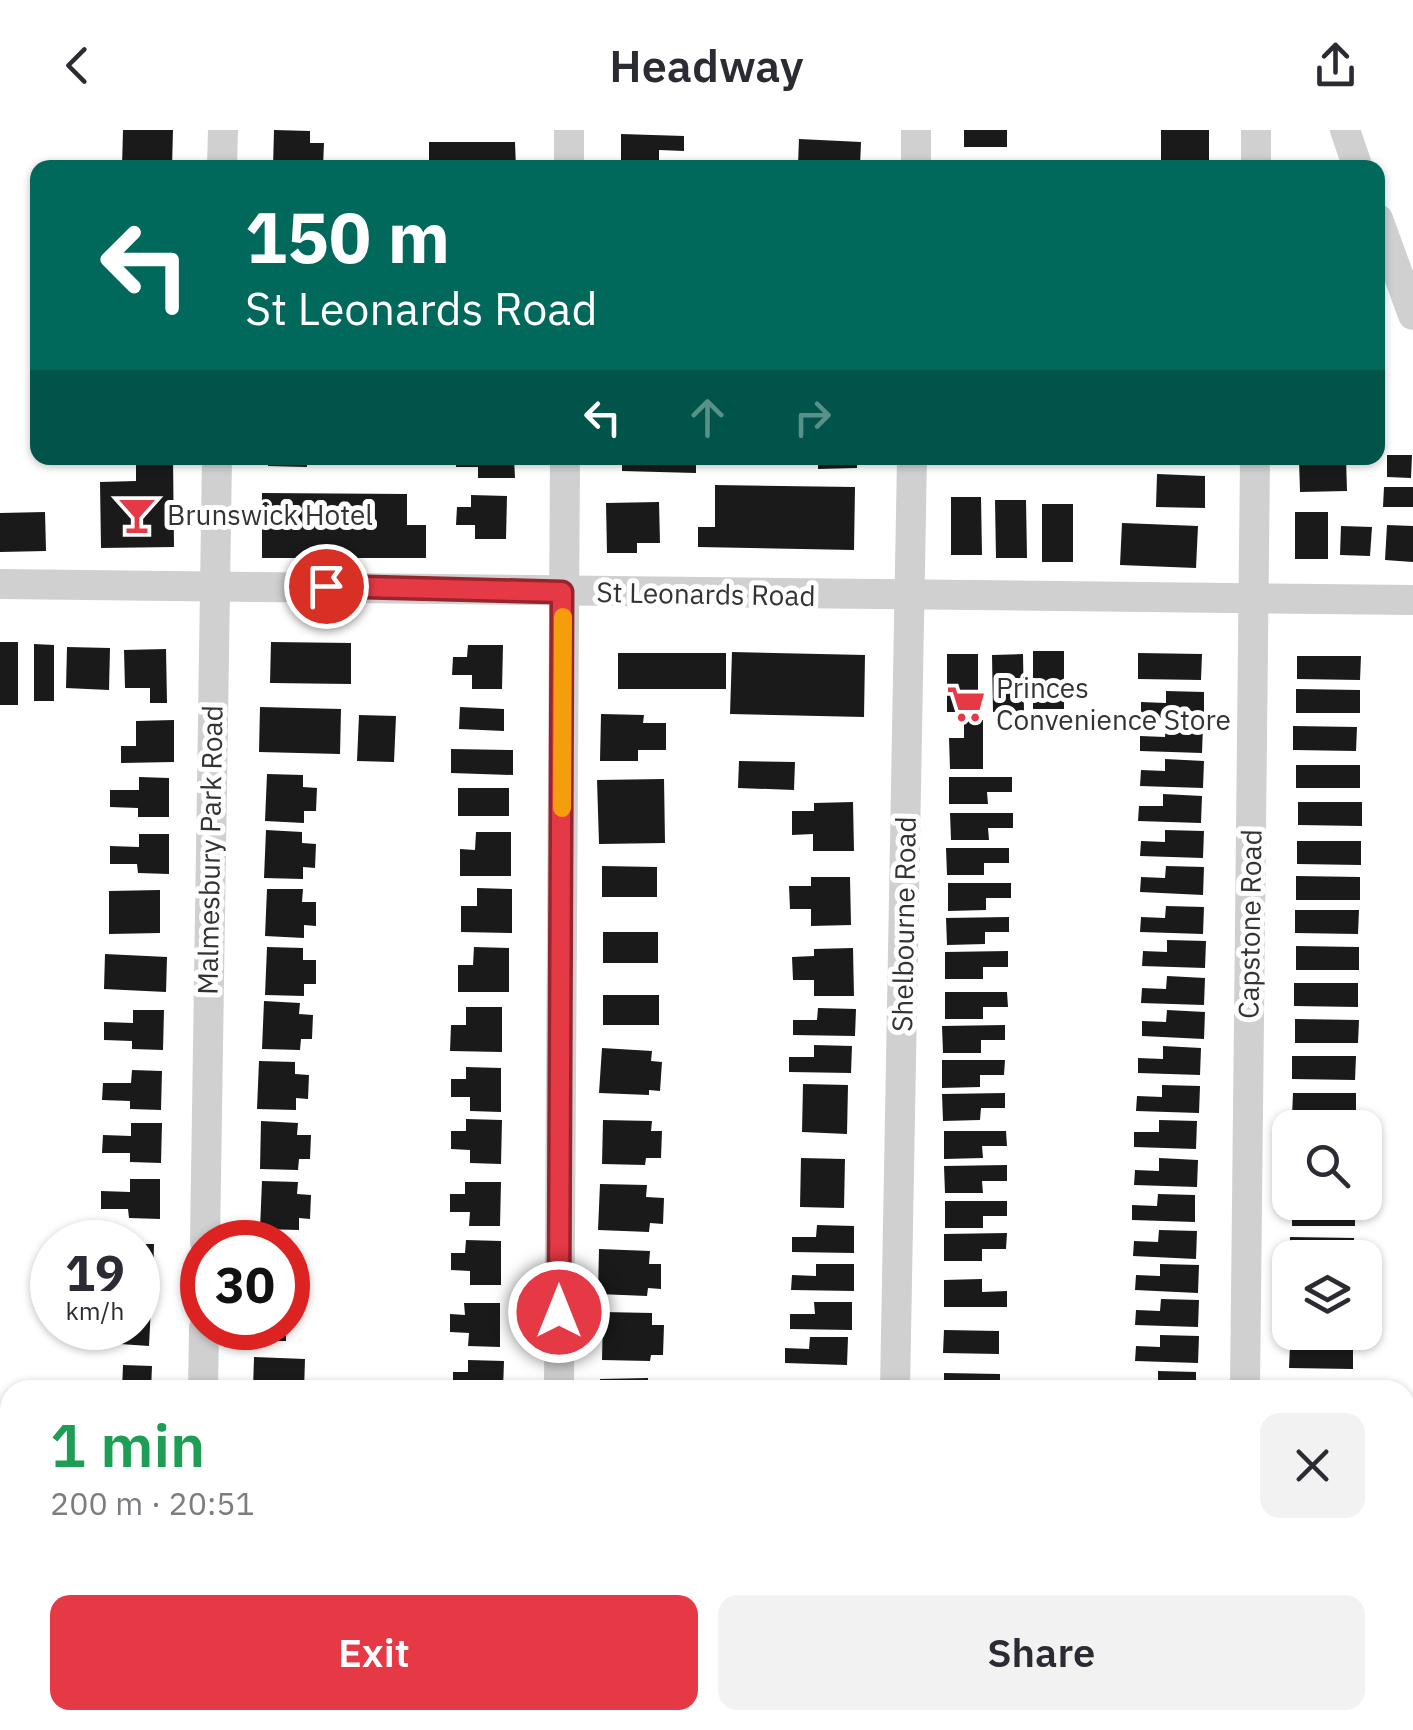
<!DOCTYPE html>
<html lang="en">
<head>
<meta charset="utf-8">
<style>
	:root { --surface:#fff; --page:#f2f2f3; --text:#2b2b33; --muted:#7c7c81; --accent:#e63946 }
	body { margin:0; font-family:"IBM Plex Sans",sans-serif; background:var(--page); color:var(--text); height:100vh; display:flex; flex-direction:column; font-size:38px; white-space:nowrap }
	* { box-sizing:border-box; margin:0 }
	p { font-size:32px; color:var(--muted) }
	.icon { flex:none; width:55px; height:55px; fill:none; stroke:currentColor; stroke-width:2; stroke-linecap:round; stroke-linejoin:round }
	.map { position:relative; flex:1; overflow:hidden }
	.details { position:absolute; left:0px; top:1250px; width:1415px; height:350px; display:flex; flex-direction:column; background:var(--surface); border-radius:30px 30px 0 0; box-shadow:0 2px 8px #0004 }
	.details>* { flex:none }
	.banner { position:absolute; left:30px; top:30px; width:1355px; height:305px; border-radius:20px; box-shadow:0 2px 8px #0004; background:#00695c; color:#fff; overflow:hidden }
	.buttons { position:absolute; left:1272px; top:980px; display:grid; gap:20px }
	.buttons a { display:grid; place-items:center; width:110px; height:110px; border-radius:20px; background:var(--surface); box-shadow:0 2px 8px #0004; font-size:50px }
	.speed { position:absolute; left:30px; top:1090px; display:flex; gap:20px; font-size:50px; font-weight:700; text-align:center }
	.speed>* { display:grid; place-content:center; width:130px; height:130px; border-radius:50%; background:var(--surface); box-shadow:0 2px 8px #0004; line-height:1 }
	.speed small { font-size:25px; font-weight:400 }
	.speed .limit { border:15px solid #d22; background:#fff; color:#111 }
	.pin { position:absolute; display:grid; place-items:center; width:85px; height:85px; color:#fff; margin:-42px; border:5px solid #fff; border-radius:50%; box-shadow:0 2px 10px #0007 }
	.me { position:absolute; width:110px; margin:-55px; rotate:0deg; stroke-linejoin:round; filter:drop-shadow(0 0 8px #0008) }
	.turn { display:flex; align-items:center; gap:35px; height:210px; padding:0 50px; font-size:45px }
	.turn .icon { width:130px; height:130px; stroke-width:2.5 }
	.turn b { display:block; font-size:70px; line-height:85px }
	.lanes { display:flex; align-items:center; height:95px; padding:0 50px; background:#0003; justify-content:center; gap:50px; direction:ltr }
	.lanes .off { opacity:.35 }
	.round { display:grid; place-items:center; flex:none; width:105px; height:105px; border-radius:20px; background:var(--page) }
	.overview { display:flex; align-items:center; justify-content:space-between; height:170px; padding:0 50px }
	h1 { font-size:60px; font-weight:600; line-height:75px; color:#1e9e55 }
	.action { display:flex; gap:20px; margin-top:auto; padding:20px 50px }
	.action a { flex:1; height:115px; border-radius:20px; background:var(--accent); color:#fff; font-size:40px; font-weight:600; line-height:115px; text-align:center }
	.action a+a { background:var(--page); color:var(--text) }
	header { display:flex; justify-content:space-between; align-items:center; height:130px; padding:0 50px; background:var(--surface); font-size:45px; font-weight:600 }
	.map>svg:first-child { display:block }
	.building { fill:#1a1a1a }
	.lines { fill:none; stroke-linecap:round; stroke-linejoin:round }
	.street { stroke:#d0d0d0; stroke-width:30 }
	.route-casing { stroke:#96252e; stroke-width:25 }
	.route { stroke:#e63946; stroke-width:18 }
	.slow { stroke:#f59e0b; stroke-width:18 }
	.labels { text-anchor:middle; stroke-width:10; stroke-linejoin:round; paint-order:stroke }
	.poi-label { font-size:28px; fill:#333; stroke:#fff; text-anchor:start }
	.street-label { font-size:28px; fill:#333; stroke:#fff }
</style>
</head>
<body>
<header><svg class="icon" aria-label="back" viewBox="0 0 24 24"><path d="M15 5l-7 7 7 7"/></svg>Headway<svg class="icon" aria-label="share" viewBox="0 0 24 24"><path d="M12 15V3M7 8l5-5 5 5M5 13v7h14v-7"/></svg></header>
<div class="map">
<svg width="1413" height="1600" viewBox="0 0 1413 1600">
	<rect width="100%" height="100%" fill="#fff"/>
	<!-- building -->
	<g class="building">
		<polygon points="123,0 173,0 172,38 122,37"/>
		<polygon points="274,0 310,1 310,13 324,13 323,37 273,38"/>
		<rect x="964" y="0" width="43" height="17"/>
		<polygon points="1161,0 1209,0 1209,32 1161,31"/>
		<polygon points="621,4 684,6 684,21 659,20 659,32 621,32"/>
		<polygon points="799,9 861,12 860,37 798,35"/>
		<polygon points="429,12 515,12 516,38 429,38"/>
		<polygon points="1387,325 1412,325 1411,348 1387,347"/>
		<polygon points="136,328 173,328 174,417 101,418 100,352 136,351"/>
		<polygon points="268,328 307,328 307,337 268,336"/>
		<polygon points="456,328 514,328 515,348 478,348 478,337 456,337"/>
		<polygon points="622,328 696,328 696,343 622,341"/>
		<polygon points="818,328 857,328 857,338 818,339"/>
		<polygon points="1346,328 1347,361 1300,362 1299,329"/>
		<polygon points="1157,344 1205,346 1205,378 1156,377"/>
		<polygon points="715,355 855,357 854,420 698,417 698,397 715,397"/>
		<polygon points="1384,357 1413,357 1413,377 1383,377"/>
		<polygon points="262,363 407,364 407,395 426,395 426,428 262,428"/>
		<polygon points="471,365 507,366 506,409 475,409 475,395 456,395 457,377 471,377"/>
		<polygon points="951,367 981,367 982,425 951,425"/>
		<polygon points="995,370 1026,370 1027,428 996,428"/>
		<polygon points="659,372 660,413 637,413 637,423 607,423 606,373"/>
		<rect x="1042" y="374" width="31" height="58"/>
		<polygon points="45,382 46,421 0,422 0,383"/>
		<rect x="1295" y="382" width="33" height="47"/>
		<polygon points="1122,393 1198,396 1196,438 1120,435"/>
		<polygon points="1387,395 1413,396 1413,432 1385,430"/>
		<polygon points="1341,396 1372,397 1370,426 1340,425"/>
		<rect x="0" y="512" width="18" height="63"/>
		<polygon points="271,512 351,513 351,554 270,553"/>
		<polygon points="34,514 54,515 54,571 34,571"/>
		<polygon points="468,515 503,515 502,559 472,559 472,545 452,545 453,527 467,527"/>
		<polygon points="67,517 110,518 109,560 66,558"/>
		<polygon points="166,519 167,573 150,573 150,558 125,558 124,520"/>
		<rect x="1033" y="521" width="31" height="58"/>
		<polygon points="732,522 865,525 864,587 730,584"/>
		<rect x="618" y="523" width="108" height="36"/>
		<polygon points="1138,523 1202,524 1201,550 1138,549"/>
		<rect x="947" y="524" width="31" height="58"/>
		<polygon points="1023,524 1024,582 993,582 992,525"/>
		<polygon points="1297,526 1361,526 1360,550 1297,549"/>
		<polygon points="1296,559 1360,560 1360,583 1296,583"/>
		<polygon points="1166,561 1204,562 1204,589 1141,587 1141,572 1166,573"/>
		<polygon points="260,577 341,579 340,624 259,622"/>
		<polygon points="460,577 504,579 504,601 459,599"/>
		<polygon points="601,584 644,585 643,593 666,593 666,620 638,620 638,631 600,631"/>
		<polygon points="359,585 396,586 394,632 357,631"/>
		<polygon points="174,590 174,632 121,633 121,616 136,616 136,591"/>
		<polygon points="964,590 983,590 983,639 950,639 949,608 964,608"/>
		<polygon points="1166,594 1203,596 1202,623 1140,621 1140,606 1165,607"/>
		<polygon points="1293,596 1357,597 1356,621 1293,620"/>
		<polygon points="451,619 513,620 513,645 451,643"/>
		<polygon points="1165,629 1204,631 1203,658 1140,656 1141,640 1165,641"/>
		<polygon points="739,631 795,632 794,660 738,658"/>
		<rect x="1296" y="635" width="64" height="23"/>
		<polygon points="267,644 303,645 303,657 317,658 316,681 304,681 304,693 265,691"/>
		<polygon points="139,647 169,648 169,687 138,687 138,678 110,677 110,660 139,660"/>
		<polygon points="949,647 1012,647 1012,662 987,662 988,674 949,674"/>
		<polygon points="664,649 665,713 599,714 597,650"/>
		<rect x="458" y="658" width="51" height="28"/>
		<polygon points="1163,664 1202,666 1201,693 1138,691 1139,676 1163,676"/>
		<polygon points="853,672 854,721 813,721 813,704 792,705 792,681 814,681 814,673"/>
		<polygon points="1298,672 1362,672 1362,696 1298,695"/>
		<polygon points="950,683 1013,683 1013,698 988,698 989,710 951,710"/>
		<polygon points="266,700 302,702 302,713 316,714 315,738 303,737 303,749 264,748"/>
		<polygon points="1165,700 1204,701 1203,728 1140,726 1141,711 1165,712"/>
		<polygon points="476,702 511,702 511,746 460,746 460,719 475,720"/>
		<polygon points="139,704 169,704 169,744 138,743 137,734 110,734 110,716 139,717"/>
		<polygon points="1297,711 1361,711 1361,735 1297,734"/>
		<polygon points="946,718 1009,718 1009,733 984,733 984,745 947,745"/>
		<polygon points="602,736 657,737 657,767 602,767"/>
		<polygon points="1166,736 1204,737 1203,765 1140,762 1141,747 1165,748"/>
		<polygon points="1296,746 1360,747 1360,770 1296,770"/>
		<polygon points="811,747 850,747 851,795 811,796 811,779 790,779 789,756 811,756"/>
		<polygon points="948,753 1011,753 1011,768 986,768 986,780 948,781"/>
		<polygon points="477,758 512,759 512,803 461,802 461,776 477,776"/>
		<polygon points="267,759 303,759 302,772 316,772 316,796 304,795 304,808 265,806"/>
		<polygon points="160,760 160,803 109,804 109,761"/>
		<polygon points="1166,776 1204,777 1203,804 1140,802 1141,787 1165,788"/>
		<polygon points="1295,780 1359,780 1358,804 1295,803"/>
		<polygon points="1009,787 1009,802 985,802 985,814 947,815 946,788"/>
		<rect x="603" y="802" width="55" height="31"/>
		<polygon points="1167,810 1206,811 1205,838 1142,836 1143,821 1167,822"/>
		<polygon points="1296,816 1359,817 1359,840 1296,840"/>
		<polygon points="267,817 303,818 303,830 316,830 316,854 304,854 304,866 265,865"/>
		<polygon points="474,817 509,818 509,862 458,862 458,835 473,835"/>
		<polygon points="853,818 854,866 814,866 814,850 793,850 792,827 814,826 814,819"/>
		<polygon points="1008,821 1008,837 983,837 983,849 945,849 945,822"/>
		<polygon points="105,824 167,827 166,862 104,859"/>
		<polygon points="1167,846 1205,848 1204,875 1141,873 1142,858 1166,859"/>
		<polygon points="1294,853 1358,853 1358,877 1294,876"/>
		<polygon points="945,862 1007,862 1008,877 983,877 983,889 945,889"/>
		<rect x="603" y="865" width="56" height="30"/>
		<polygon points="264,871 300,873 299,884 313,885 312,909 301,909 300,920 262,919"/>
		<polygon points="466,877 502,877 502,922 450,921 451,895 466,895"/>
		<polygon points="818,878 856,879 855,906 793,905 793,890 817,890"/>
		<polygon points="133,880 164,880 163,920 132,919 132,911 104,910 104,892 133,893"/>
		<polygon points="1167,880 1205,882 1204,909 1142,906 1142,891 1166,892"/>
		<polygon points="1295,889 1359,890 1358,913 1295,913"/>
		<polygon points="1005,895 1005,910 981,910 981,923 943,923 942,896"/>
		<polygon points="814,915 852,916 851,943 789,942 789,927 814,927"/>
		<polygon points="1163,916 1201,918 1200,945 1138,943 1138,928 1163,929"/>
		<polygon points="602,918 652,921 651,931 662,932 660,961 649,960 649,965 599,963"/>
		<polygon points="1292,926 1356,926 1355,950 1292,949"/>
		<polygon points="942,930 1005,930 1004,945 980,945 980,957 942,958"/>
		<polygon points="259,931 295,932 295,944 309,945 308,969 296,968 296,980 257,979"/>
		<polygon points="466,937 501,938 501,982 470,981 470,967 451,967 451,949 466,949"/>
		<polygon points="132,940 162,941 161,980 130,979 130,971 102,970 103,953 131,953"/>
		<polygon points="803,954 848,955 847,1004 802,1002"/>
		<polygon points="1162,955 1200,956 1199,983 1136,981 1137,966 1162,967"/>
		<polygon points="1005,963 1005,978 981,978 980,990 943,991 942,964"/>
		<polygon points="1293,963 1356,963 1356,987 1292,986"/>
		<polygon points="466,989 502,990 501,1034 470,1033 470,1020 451,1019 451,1001 466,1001"/>
		<polygon points="603,990 652,991 651,1001 662,1001 661,1028 646,1028 645,1035 602,1034"/>
		<polygon points="1159,990 1197,991 1196,1019 1134,1017 1134,1002 1159,1002"/>
		<polygon points="261,991 298,993 297,1005 311,1005 310,1029 299,1029 298,1040 260,1039"/>
		<polygon points="131,993 162,993 161,1033 130,1032 130,1023 102,1023 103,1005 131,1006"/>
		<polygon points="944,1001 1006,1001 1007,1016 982,1016 983,1028 944,1029"/>
		<polygon points="801,1028 845,1029 844,1078 800,1077"/>
		<polygon points="1159,1028 1198,1030 1197,1057 1134,1055 1135,1040 1159,1041"/>
		<polygon points="1007,1035 1007,1051 982,1051 983,1063 945,1063 944,1036"/>
		<polygon points="130,1049 160,1049 160,1089 129,1088 128,1079 101,1079 101,1061 130,1062"/>
		<polygon points="262,1051 298,1052 297,1064 311,1065 310,1089 299,1088 299,1100 260,1099"/>
		<polygon points="465,1052 501,1052 500,1096 469,1096 470,1082 450,1082 450,1064 465,1064"/>
		<polygon points="600,1054 647,1055 646,1067 664,1068 663,1094 650,1093 649,1102 598,1100"/>
		<polygon points="1158,1064 1195,1065 1195,1092 1132,1090 1132,1075 1157,1076"/>
		<polygon points="945,1071 1007,1071 1007,1086 983,1086 983,1098 945,1098"/>
		<polygon points="1292,1072 1355,1073 1355,1096 1292,1096"/>
		<polygon points="817,1095 854,1096 854,1123 792,1122 792,1107 816,1107"/>
		<polygon points="1159,1100 1197,1101 1196,1129 1133,1126 1134,1111 1158,1112"/>
		<polygon points="1007,1103 1006,1119 982,1119 982,1131 944,1131 944,1104"/>
		<polygon points="1290,1107 1354,1108 1354,1128 1290,1128"/>
		<polygon points="466,1110 501,1111 501,1155 470,1155 470,1141 451,1140 451,1123 465,1123"/>
		<polygon points="138,1114 154,1114 153,1154 138,1154"/>
		<polygon points="599,1119 650,1121 649,1134 661,1134 661,1159 648,1158 647,1166 598,1164"/>
		<polygon points="816,1134 854,1134 854,1161 791,1160 792,1145 816,1146"/>
		<polygon points="1160,1134 1199,1135 1198,1163 1135,1160 1136,1145 1160,1146"/>
		<polygon points="982,1149 982,1162 1007,1161 1007,1177 944,1177 944,1150"/>
		<polygon points="1161,1169 1199,1170 1198,1197 1135,1195 1136,1180 1160,1181"/>
		<polygon points="814,1172 852,1172 852,1200 790,1199 790,1184 815,1184"/>
		<polygon points="464,1173 500,1173 500,1217 468,1216 469,1203 450,1202 450,1184 465,1185"/>
		<polygon points="138,1176 151,1176 149,1216 120,1214 121,1198 138,1198"/>
		<polygon points="603,1182 652,1183 652,1195 664,1195 663,1225 651,1225 650,1231 602,1230"/>
		<rect x="258" y="1198" width="28" height="13"/>
		<polygon points="944,1200 999,1201 999,1224 943,1223"/>
		<polygon points="1160,1205 1199,1206 1198,1233 1135,1231 1136,1216 1160,1217"/>
		<polygon points="810,1207 848,1207 847,1235 785,1233 785,1218 809,1219"/>
		<polygon points="1290,1215 1353,1215 1353,1239 1289,1238"/>
		<polygon points="254,1227 305,1229 304,1260 253,1260"/>
		<polygon points="468,1230 504,1231 503,1260 453,1260 453,1242 468,1242"/>
		<polygon points="123,1235 152,1236 151,1260 122,1260"/>
		<polygon points="1158,1241 1196,1242 1196,1260 1133,1260 1133,1252 1158,1253"/>
		<polygon points="944,1243 1000,1244 1000,1260 944,1260"/>
		<polygon points="648,1248 648,1260 600,1260 600,1249"/>
		<polygon points="1290,1250 1354,1251 1354,1260 1290,1260"/>
		<polygon points="799,1252 847,1252 847,1260 798,1260"/>
		<polygon points="0,1422 10,1423 10,1475 0,1471"/>
		<rect x="26" y="1590" width="44" height="10"/>
		<rect x="101" y="1590" width="45" height="10"/>
		<polygon points="464,1590 519,1590 516,1600 461,1600"/>
		<polygon points="605,1590 783,1590 783,1595 798,1595 798,1600 605,1600"/>
		<rect x="938" y="1590" width="63" height="4"/>
		<polygon points="1128,1590 1191,1590 1190,1598 1128,1596"/>
		<rect x="1283" y="1590" width="64" height="10"/>
	</g>
	<g class="lines">
		<!-- street -->
		<g class="street">
			<polyline points="1345,0 1358,38"/>
			<polyline points="222,38 223,0"/>
			<polyline points="569,38 569,0"/>
			<polyline points="916,38 916,0"/>
			<polyline points="1256,38 1256,0"/>
			<polyline points="1378,89 1413,185"/>
			<polyline points="0,454 1413,470"/>
			<polyline points="205,1112 217,328"/>
			<polyline points="203,1260 204,1198"/>
			<polyline points="559,1260 565,328"/>
			<polyline points="895,1260 912,328"/>
			<polyline points="1245,1260 1255,328"/>
			<polyline points="0,1499 10,1502"/>
			<polyline points="251,1590 279,1600"/>
			<polyline points="198,1600 198,1590"/>
			<polyline points="556,1600 557,1590"/>
			<polyline points="889,1600 889,1590"/>
			<polyline points="1240,1600 1241,1590"/>
		</g>
	</g>
	<g class="lines">
		<!-- route casing -->
		<g class="route-casing">
			<polyline id="route" points="326,456 562,462 559,1182"/>
		</g>
		<!-- route -->
		<use href="#route" class="route"/>
		<!-- slow -->
		<polyline class="slow" points="562,678 563,487"/>
	</g>
	<!-- icons -->
	<defs>
		<g id="bar-bare" transform="scale(3)"><path d="M-6-5H6L.8 .8V4.5H3.5V6h-7V4.5H-.8V.8Z" fill="#e63946" stroke="#fff" stroke-width="2.5" paint-order="stroke"/></g>
		<g id="supermarket-bare" transform="scale(3)"><path d="M-6-5.5h2.5l.6 2H6L4.5 2H-2.5L-4.4-4H-6ZM-1.5 3.2a1.3 1.3 0 1 0 .1 0ZM3 3.2a1.3 1.3 0 1 0 .1 0Z" fill="#e63946" stroke="#fff" stroke-width="2.5" paint-order="stroke"/></g>
	</defs>
	<g fill-rule="evenodd">
		<use href="#bar-bare" x="137" y="385"/>
		<use href="#supermarket-bare" x="966" y="574"/>
	</g>
	<g class="labels">
		<!-- poi labels -->
		<g class="poi-label">
			<text x="167" y="395">Brunswick Hotel</text>
			<text x="996" y="568">Princes<tspan x="996" dy="32">Convenience Store</tspan></text>
		</g>
		<!-- street labels -->
		<g class="street-label">
			<text transform="translate(706 464) rotate(1)" y="10">St Leonards Road</text>
			<text transform="translate(210 720) rotate(-89)" y="10">Malmesbury Park Road</text>
			<text transform="translate(904 794) rotate(-89)" y="10">Shelbourne Road</text>
			<text transform="translate(1250 794) rotate(-89)" y="10">Capstone Road</text>
		</g>
	</g>
</svg>
<div class="buttons">
<a><svg class="icon" aria-label="search" viewBox="0 0 24 24"><circle cx="10" cy="10" r="6"/><path d="M15 15l6 6"/></svg></a>
<a><svg class="icon" aria-label="layers" viewBox="0 0 24 24"><path d="M12 4l9 5-9 5-9-5zM3 14l9 5 9-5"/></svg></a>
</div>
<div class="speed"><div>19<small>km/h</small></div><div class="limit">30</div></div>
<div class="pin" style="left:326px;top:456px;background:#d93025"><svg class="icon" aria-label="arrive" viewBox="0 0 24 24"><path d="M6 21V4h12l-3 4 3 4H6"/></svg></div>
<svg class="me" style="left:559px;top:1182px" viewBox="-20 -20 40 40"><circle r="17" fill="#e63946" stroke="#fff" stroke-width="3"/><path d="M0-11L8 9 0 5-8 9z" fill="#fff"/></svg>
<div class="banner">
<div class="turn"><svg class="icon" aria-label="left" viewBox="0 0 24 24"><path d="M17 20v-9H6M10 6l-5 5 5 5"/></svg><div><b>150 m</b>St Leonards Road</div></div>
<div class="lanes"><svg class="icon" aria-label="left" viewBox="0 0 24 24"><path d="M17 20v-9H6M10 6l-5 5 5 5"/></svg><svg class="icon off" aria-label="ahead" viewBox="0 0 24 24"><path d="M12 20V5M6 11l6-6 6 6"/></svg><svg class="icon off" aria-label="right" viewBox="0 0 24 24"><path d="M7 20v-9h11M14 6l5 5-5 5"/></svg></div>
</div>
<section class="details">
<div class="overview"><div><h1>1 min</h1><p>200 m · 20:51</p></div><a class="round"><svg class="icon" aria-label="close" viewBox="0 0 24 24"><path d="M6 6l12 12M18 6L6 18"/></svg></a></div>
<div class="action"><a>Exit</a><a>Share</a></div>
</section>
</div>
</body>
</html>
